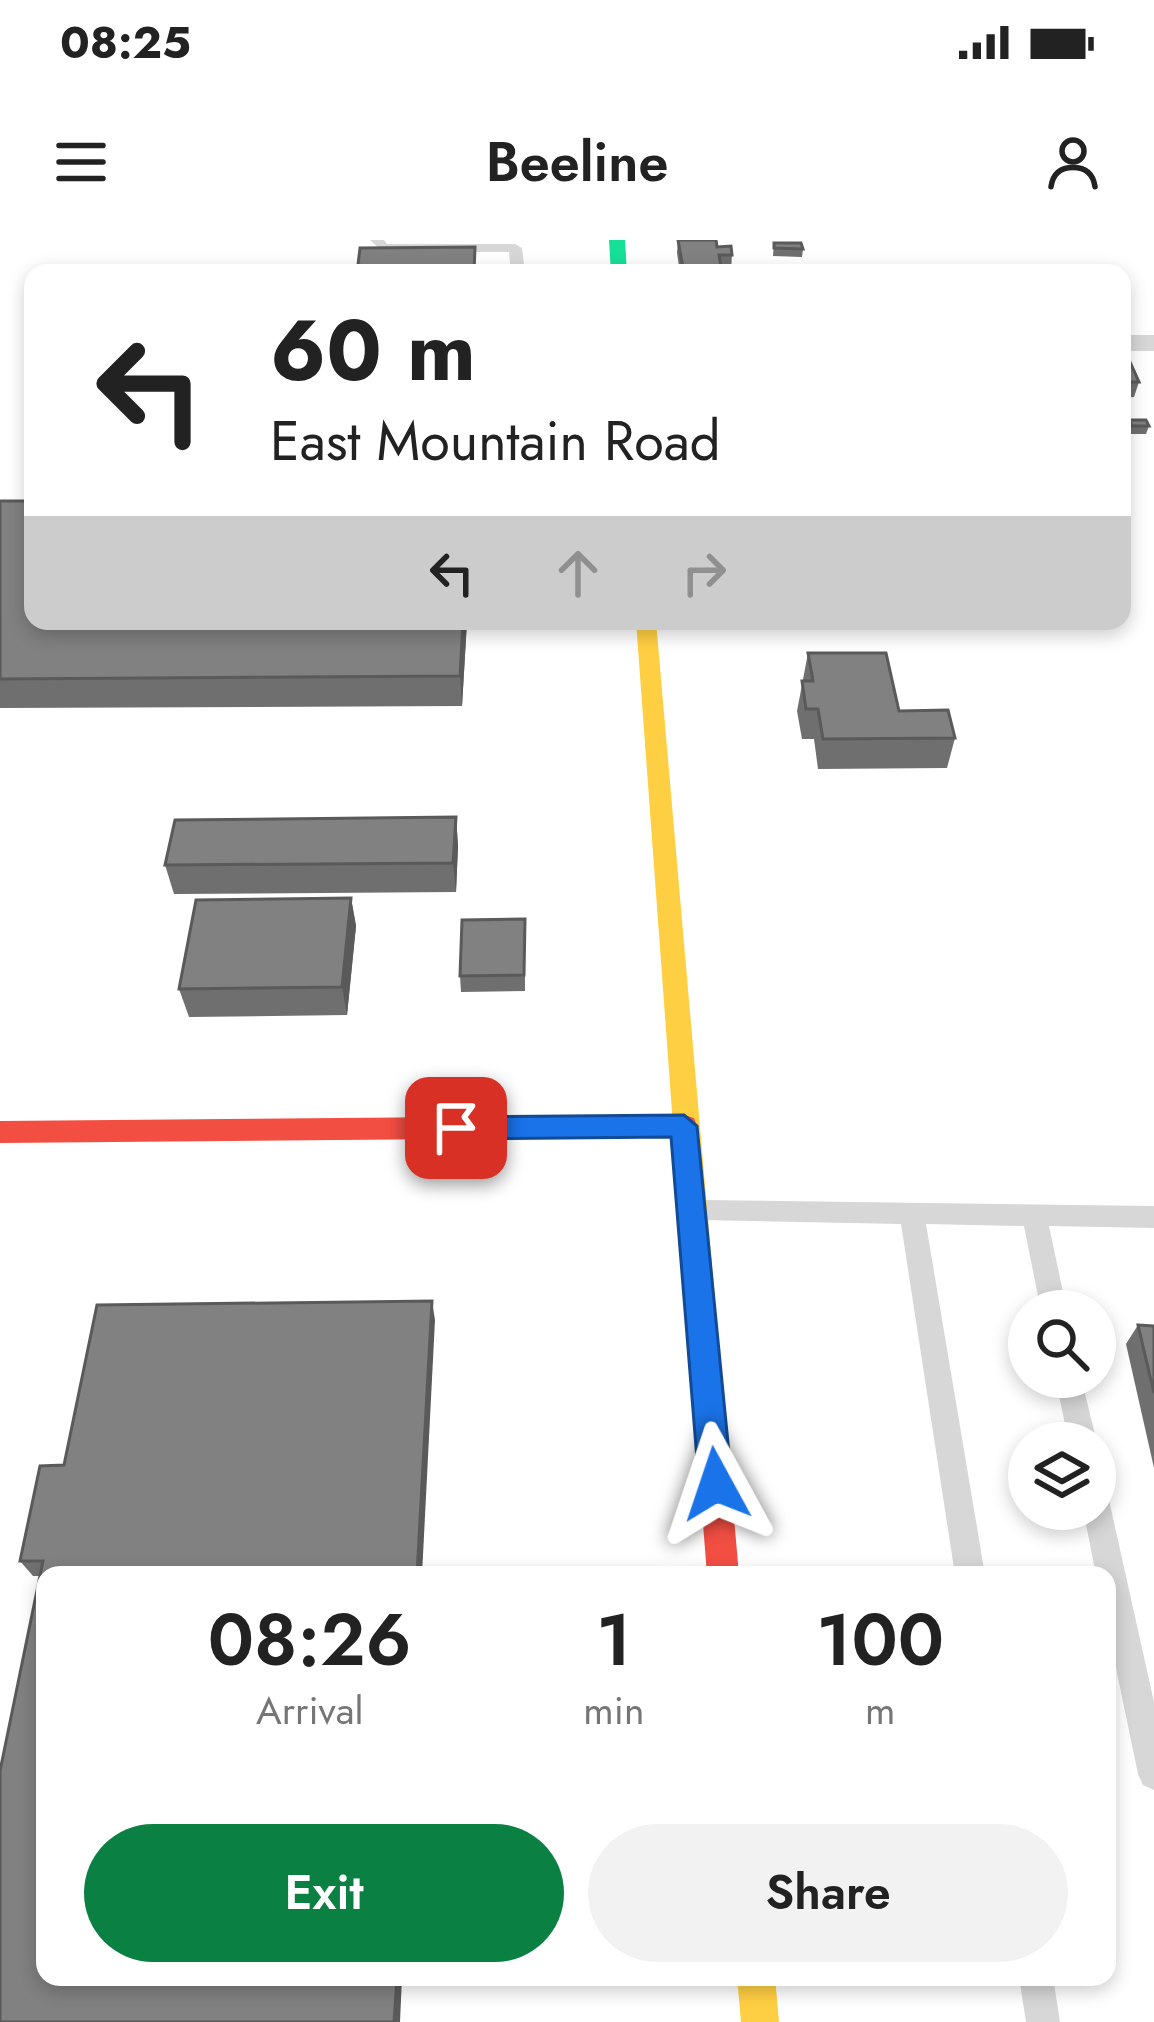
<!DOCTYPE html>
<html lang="en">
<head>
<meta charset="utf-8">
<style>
	:root { --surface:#fff; --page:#f2f2f2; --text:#222; --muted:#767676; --accent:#0b8043 }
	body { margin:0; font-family:Jost,sans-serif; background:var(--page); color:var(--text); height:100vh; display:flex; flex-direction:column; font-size:45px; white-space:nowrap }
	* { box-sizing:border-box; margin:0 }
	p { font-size:39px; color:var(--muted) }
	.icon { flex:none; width:66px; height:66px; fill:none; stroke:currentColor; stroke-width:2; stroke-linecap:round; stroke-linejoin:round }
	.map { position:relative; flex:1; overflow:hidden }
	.panel { position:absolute; left:36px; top:1326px; width:1080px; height:420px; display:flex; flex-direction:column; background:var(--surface); border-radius:24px; box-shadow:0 6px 18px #0003 }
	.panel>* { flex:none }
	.hud { position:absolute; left:24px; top:24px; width:1107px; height:366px; border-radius:24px; box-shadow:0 6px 18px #0003; background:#fff; color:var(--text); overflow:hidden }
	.fabs { position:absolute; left:1008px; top:1050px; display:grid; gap:24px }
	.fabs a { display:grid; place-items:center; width:108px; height:108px; border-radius:50%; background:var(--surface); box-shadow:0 6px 18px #0003; font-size:60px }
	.pin { position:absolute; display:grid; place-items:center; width:102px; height:102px; color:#fff; margin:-51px; border-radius:24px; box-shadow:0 6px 18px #0006 }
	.me { position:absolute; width:132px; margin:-66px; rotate:355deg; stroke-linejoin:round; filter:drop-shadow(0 0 9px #0008) }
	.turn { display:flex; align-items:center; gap:42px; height:252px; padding:0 48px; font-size:54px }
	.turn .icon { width:156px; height:156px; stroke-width:2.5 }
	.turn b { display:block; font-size:84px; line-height:102px }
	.lanes { display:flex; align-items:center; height:114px; padding:0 48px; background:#0003; justify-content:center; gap:60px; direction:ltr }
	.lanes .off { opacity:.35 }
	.eta { display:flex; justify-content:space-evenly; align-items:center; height:204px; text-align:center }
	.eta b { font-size:72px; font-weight:600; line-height:84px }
	.action { display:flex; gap:24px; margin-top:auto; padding:24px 48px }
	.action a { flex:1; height:138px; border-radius:72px; background:var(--accent); color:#fff; font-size:48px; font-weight:600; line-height:138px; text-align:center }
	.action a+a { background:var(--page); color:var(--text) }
	.status { display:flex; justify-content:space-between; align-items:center; height:84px; padding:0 60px; background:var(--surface); direction:ltr }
	.status svg { height:33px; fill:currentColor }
	header { display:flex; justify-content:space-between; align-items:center; height:156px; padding:0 48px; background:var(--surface); font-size:54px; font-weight:600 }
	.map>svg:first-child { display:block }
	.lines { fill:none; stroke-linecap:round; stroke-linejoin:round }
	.lane { fill:#d7d7d7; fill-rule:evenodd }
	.street { fill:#d7d7d7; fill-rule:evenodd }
	.fast { fill:#16e098; fill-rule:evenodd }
	.slow { fill:#ffcf43; fill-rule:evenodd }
	.jam { fill:#f24e42; fill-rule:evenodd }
	.wall { fill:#6f6f6f }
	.shaded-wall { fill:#5a5a5a }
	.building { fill:#818181; stroke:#5a5a5a; stroke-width:3 }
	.route { fill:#1a73e8; stroke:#114b97; stroke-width:3 }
</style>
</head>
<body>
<div class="status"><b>08:25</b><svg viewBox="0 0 49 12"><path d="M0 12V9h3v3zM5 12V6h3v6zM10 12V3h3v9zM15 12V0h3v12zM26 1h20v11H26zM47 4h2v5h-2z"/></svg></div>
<header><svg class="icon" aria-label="menu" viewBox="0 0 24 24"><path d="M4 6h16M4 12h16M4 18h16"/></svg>Beeline<svg class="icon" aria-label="person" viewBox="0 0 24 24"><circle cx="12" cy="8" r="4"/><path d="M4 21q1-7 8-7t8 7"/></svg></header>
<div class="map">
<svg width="1154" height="1782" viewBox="0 0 1154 1782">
	<rect width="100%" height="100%" fill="#fff"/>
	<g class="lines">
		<!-- lane -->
		<g class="lane">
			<polygon points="370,0 384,0 387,4 515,4 522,8 525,33 511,33 509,12 383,12"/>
			<polygon points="700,960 1154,966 1154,988 1049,986 1067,1071 1041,1071 1024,986 926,984 985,1335 955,1335 901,984 700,980 691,977 688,970 691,963"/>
			<polygon points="1055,1137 1081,1137 1097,1203 1095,1207 1095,1203 1069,1203"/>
			<polygon points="1095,1246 1105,1250 1109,1260 1154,1462 1154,1550 1143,1545 1138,1534 1107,1385 1107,1335 1096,1335 1083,1269 1095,1269"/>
			<polygon points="1019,1737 1053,1737 1060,1782 1026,1782"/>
		</g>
		<!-- street -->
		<rect class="street" x="1122" y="95" width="32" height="16"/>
		<!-- fast -->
		<polygon class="fast" points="609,0 625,0 627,33 611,33"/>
		<!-- slow -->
		<g class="slow">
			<polygon points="636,381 656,381 720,1117 716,1127 705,1131 694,1127 690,1117"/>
			<polygon points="737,1737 775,1737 779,1782 741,1782"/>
		</g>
		<!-- jam -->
		<g class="jam">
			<polygon points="684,875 694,878 697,886 694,894 684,897 0,903 0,881"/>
			<polygon points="705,1103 716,1107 720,1117 739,1335 707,1335 690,1117 694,1107"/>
		</g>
	</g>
	<!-- wall -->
	<g class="wall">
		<polygon points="678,0 717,7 732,15 731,31 721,31 721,33 680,33 677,13"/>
		<polygon points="774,3 803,9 802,17 773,16"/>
		<polygon points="1122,122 1139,142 1134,157 1122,158"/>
		<polygon points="1129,180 1149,186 1146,194 1130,194 1127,188"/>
		<polygon points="0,261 33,381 467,381 462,466 0,468"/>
		<polygon points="808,413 899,471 955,498 947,528 818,529 814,499 802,499 797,471"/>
		<polygon points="456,577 458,606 456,652 174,654 165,625"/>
		<polygon points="351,658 356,686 347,775 189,777 179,749"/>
		<polygon points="525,695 525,751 461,752 460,736"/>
		<polygon points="435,1080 40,1336 33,1336 20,1321 64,1225"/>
		<polygon points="1138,1085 1154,1086 1154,1228 1126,1104"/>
	</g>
	<!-- shaded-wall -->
	<g class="shaded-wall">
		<polygon points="463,381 467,381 462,466 460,436"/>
		<polygon points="456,577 458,606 456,652 453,623"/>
		<polygon points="351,658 356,686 347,775 342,747"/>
		<polygon points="432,1061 435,1080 422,1335 417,1335"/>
		<polygon points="397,1737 402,1737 400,1782 394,1782"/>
	</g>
	<!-- building -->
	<g class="building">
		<polygon points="678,0 716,0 717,7 731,6 732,15 719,15 721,27 683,28"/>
		<polygon points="774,3 801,3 803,9 774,8"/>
		<polygon points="475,7 474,33 357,33 360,8"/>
		<polygon points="886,30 927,33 886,33"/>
		<polygon points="1122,122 1130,122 1139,142 1122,142"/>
		<polygon points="1129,180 1146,180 1149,186 1132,186"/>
		<polygon points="0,261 33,261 33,381 463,381 460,436 0,439"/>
		<polygon points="808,413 886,413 899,471 948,470 955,498 823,499 818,469 806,469 802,441 813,441"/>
		<polygon points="456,577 453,623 165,625 175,580"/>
		<polygon points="351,658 342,747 179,749 196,660"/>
		<polygon points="525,679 524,735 460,736 462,680"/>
		<polygon points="432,1061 417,1335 45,1335 45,1737 397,1737 394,1782 0,1782 0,1531 43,1321 20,1321 40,1226 64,1225 97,1065"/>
		<polygon points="1138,1085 1154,1086 1154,1153"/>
	</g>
	<!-- route -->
	<polygon class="route" points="684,875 697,886 732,1244 727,1255 716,1259 704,1255 699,1244 671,897 456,899 442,888 456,877"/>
</svg>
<div class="fabs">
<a><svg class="icon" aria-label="search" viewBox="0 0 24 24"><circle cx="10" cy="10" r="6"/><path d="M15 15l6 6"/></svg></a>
<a><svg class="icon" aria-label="layers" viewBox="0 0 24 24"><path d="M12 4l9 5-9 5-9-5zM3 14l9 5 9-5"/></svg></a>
</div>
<div class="pin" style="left:456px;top:888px;background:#d93025"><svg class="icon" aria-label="arrive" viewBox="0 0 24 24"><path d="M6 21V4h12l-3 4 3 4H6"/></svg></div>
<svg class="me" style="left:716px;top:1244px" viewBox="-20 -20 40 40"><path d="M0-17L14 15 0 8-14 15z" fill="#1a73e8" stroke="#fff" stroke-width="4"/></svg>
<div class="hud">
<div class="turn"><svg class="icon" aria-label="left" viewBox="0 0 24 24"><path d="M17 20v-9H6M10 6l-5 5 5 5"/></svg><div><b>60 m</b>East Mountain Road</div></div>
<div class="lanes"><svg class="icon" aria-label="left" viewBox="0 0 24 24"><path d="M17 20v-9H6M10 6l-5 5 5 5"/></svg><svg class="icon off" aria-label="ahead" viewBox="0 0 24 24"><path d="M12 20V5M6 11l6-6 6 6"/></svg><svg class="icon off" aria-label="right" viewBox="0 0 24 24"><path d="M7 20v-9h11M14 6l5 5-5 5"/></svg></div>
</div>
<section class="panel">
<div class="eta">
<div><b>08:26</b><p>Arrival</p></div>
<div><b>1</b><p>min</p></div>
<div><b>100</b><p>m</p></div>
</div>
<div class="action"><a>Exit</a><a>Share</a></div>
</section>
</div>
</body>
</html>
